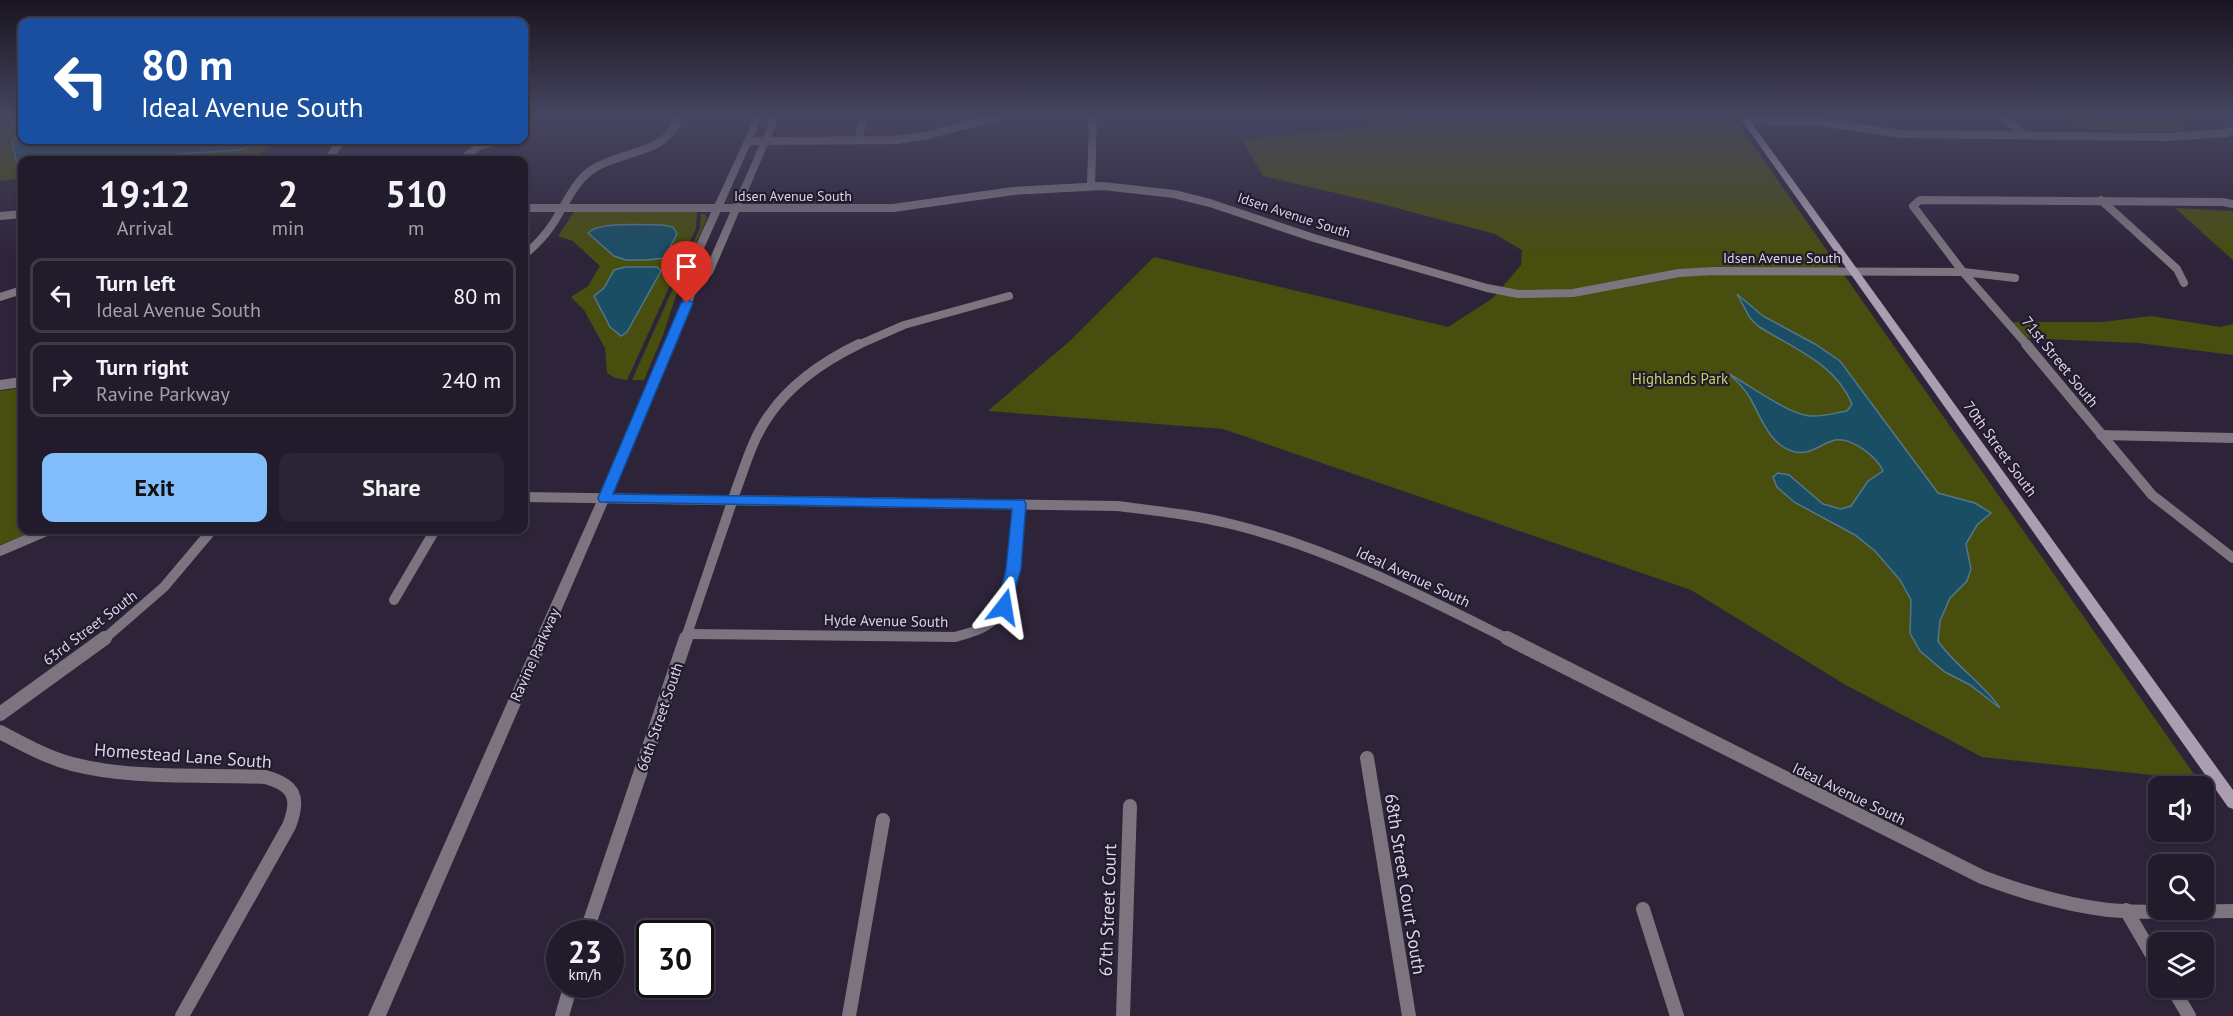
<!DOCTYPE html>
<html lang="en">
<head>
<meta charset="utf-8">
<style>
	:root { --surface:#221b2c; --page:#2a2434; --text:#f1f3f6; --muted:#a2a1a9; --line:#3f3948; --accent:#81bdfa }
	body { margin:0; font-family:"PT Sans",sans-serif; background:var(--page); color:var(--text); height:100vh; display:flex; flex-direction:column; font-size:22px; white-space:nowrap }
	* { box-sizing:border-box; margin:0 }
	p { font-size:20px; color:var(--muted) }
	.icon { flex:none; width:33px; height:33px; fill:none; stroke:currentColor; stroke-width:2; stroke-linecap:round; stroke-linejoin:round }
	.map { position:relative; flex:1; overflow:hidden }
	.drawer { position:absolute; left:18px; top:156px; width:510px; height:378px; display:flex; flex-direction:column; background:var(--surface); border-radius:12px; box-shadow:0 2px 4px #0004,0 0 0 2px var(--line) }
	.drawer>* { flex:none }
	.top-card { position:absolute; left:18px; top:18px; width:510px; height:126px; border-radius:12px; box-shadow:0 2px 4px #0004,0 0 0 2px var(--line); background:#1a4fa0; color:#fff; overflow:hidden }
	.controls { position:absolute; left:2148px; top:776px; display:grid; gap:12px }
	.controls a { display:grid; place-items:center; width:66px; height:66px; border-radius:12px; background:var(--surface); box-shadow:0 2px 4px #0004,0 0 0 2px var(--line); font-size:30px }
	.speed { position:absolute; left:546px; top:920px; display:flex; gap:12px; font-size:30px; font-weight:700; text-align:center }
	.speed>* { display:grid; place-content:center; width:78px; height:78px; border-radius:50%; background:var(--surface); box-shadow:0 2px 4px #0004,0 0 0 2px var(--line); line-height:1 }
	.speed small { font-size:15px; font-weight:400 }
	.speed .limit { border:3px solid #111; border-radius:9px; background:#fff; color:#111 }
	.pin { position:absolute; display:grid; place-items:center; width:51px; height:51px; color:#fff; margin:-62px -26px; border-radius:50% 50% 50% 0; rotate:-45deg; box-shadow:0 0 6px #0007 }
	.pin .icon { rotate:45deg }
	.me { position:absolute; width:66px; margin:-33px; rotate:14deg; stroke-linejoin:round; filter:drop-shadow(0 0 4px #0008) }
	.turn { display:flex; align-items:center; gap:21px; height:126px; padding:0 24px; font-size:27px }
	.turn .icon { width:78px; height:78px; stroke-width:2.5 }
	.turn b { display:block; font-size:42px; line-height:51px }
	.eta { display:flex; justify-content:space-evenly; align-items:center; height:102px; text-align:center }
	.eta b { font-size:36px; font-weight:700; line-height:42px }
	.primary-button { display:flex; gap:12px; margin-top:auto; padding:12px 24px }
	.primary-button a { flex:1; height:69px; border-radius:12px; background:var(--accent); color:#111; font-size:24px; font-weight:700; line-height:69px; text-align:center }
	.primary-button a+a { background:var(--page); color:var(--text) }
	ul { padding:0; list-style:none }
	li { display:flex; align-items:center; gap:18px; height:75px; margin:0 12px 9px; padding:0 12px; border:3px solid var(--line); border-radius:12px }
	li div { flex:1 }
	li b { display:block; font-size:22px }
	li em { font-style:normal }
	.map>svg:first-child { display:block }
	.green { fill:#484e0e }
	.water { fill:#1a4e65; stroke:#54768b; stroke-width:1.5 }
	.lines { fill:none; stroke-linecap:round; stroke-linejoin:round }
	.minor-far2 { stroke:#7c747f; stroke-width:8 }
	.minor-far1 { stroke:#7c747f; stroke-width:10 }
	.minor { stroke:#7c747f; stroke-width:14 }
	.tertiary { fill:#7c747f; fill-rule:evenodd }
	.secondary { fill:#ab9eb0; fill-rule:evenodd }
	.route { fill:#1a73e8; stroke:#114b97; stroke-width:1.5 }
	.labels { text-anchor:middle; stroke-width:4.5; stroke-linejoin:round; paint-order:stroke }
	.far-street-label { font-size:14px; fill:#dad4e3; stroke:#241a30 }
	.street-label { font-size:15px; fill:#dad4e3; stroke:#241a30 }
	.park-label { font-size:15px; fill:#c8d561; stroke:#241a30 }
	.near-street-label { font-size:18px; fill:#dad4e3; stroke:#241a30 }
</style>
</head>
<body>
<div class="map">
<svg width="2233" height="1016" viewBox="0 0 2233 1016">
	<rect width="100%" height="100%" fill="#2e243a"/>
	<!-- green -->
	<g class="green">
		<polygon points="20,115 22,115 22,140 273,140 258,156 223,160 22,160 22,178 0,181 0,129"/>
		<polygon points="1447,115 1732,115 2198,780 1982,757 1844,684 1691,590 1223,429 988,411 1071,340 1154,257 1448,327 1493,298 1521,265 1522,250 1495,234 1374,202 1263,176 1241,139 1415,123"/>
		<polygon points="2068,115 2167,115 2187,131 2089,131"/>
		<polygon points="2175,208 2233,211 2233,260"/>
		<polygon points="574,212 697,212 696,228 627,380 615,378 607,373 605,348 584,310 571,297 588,286 600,266 573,241 558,236"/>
		<polygon points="701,214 705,214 707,218 685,268 663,335 644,380 632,380 700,228"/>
		<polygon points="2151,316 2220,327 2233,324 2233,355 2138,343 2021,338 2008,322 2102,322"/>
		<polygon points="22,388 22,530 37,530 0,545 0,391"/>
	</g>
	<!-- water -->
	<g class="water">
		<polygon points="22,130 22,140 260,140 246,148 237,150 92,160 22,160 22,165 17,163 12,143"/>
		<path d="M662,225l11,2 4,7 -13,24 -17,2h-21l-12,-4 -26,-23c10,-12 58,-8 74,-8z"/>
		<polygon points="625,267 657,267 661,271 627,332 621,336 610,327 594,296 604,288 614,270"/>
		<path d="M1737,294l26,22 52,28 25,17 98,132 37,10 16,10 -14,12 -11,19 5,25 -4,12 -17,17 -10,23 -2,20c17,25 44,41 62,67l-30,-23 -25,-13 -25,-21 -10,-18 1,-33 -11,-20 -25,-29 -20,-16 -61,-33 -17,-15 -4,-10 5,-4 11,2 34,29 18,5 10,-3 17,-25 15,-10c-6,-14 -31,-34 -48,-31 -16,4 -25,17 -43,11 -23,-7 -31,-34 -42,-53 -5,-9 -13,-17 -21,-24 22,12 56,38 80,42 13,1 26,-3 38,-5l5,-7c-17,-41 -58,-55 -94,-78l-8,-8z"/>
	</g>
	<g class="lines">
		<!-- minor-far2 -->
		<g class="minor-far2">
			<polyline points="2002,115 2024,135"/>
			<polyline points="1746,120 1820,122 1902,134 2167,137 2226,133 2233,130"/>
			<polyline points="858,140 864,115"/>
			<polyline points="748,141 896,140 929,135 1003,115"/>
			<polyline points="328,160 341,140"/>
			<polyline points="462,160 479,146 500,140"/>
			<polyline points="1091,186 1093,115"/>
			<polyline points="2101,200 2177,269 2184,283"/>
			<polyline points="524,208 893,208 1013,191 1103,186 1174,194 1210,203 1314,238 1487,288 1518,294 1573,293 1679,273 1714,271 1963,272 2015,278"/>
			<polyline points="0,216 22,214"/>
			<path d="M524,255c11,-9 20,-18 28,-30 13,-19 22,-44 41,-56 31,-20 74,-13 87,-54"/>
			<polyline points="0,297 22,290"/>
			<polyline points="856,346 904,325 1009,296"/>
			<polyline points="2028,346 1963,272 1913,206 1920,200 2223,202 2233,204"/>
		</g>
		<!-- minor-far1 -->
		<g class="minor-far1">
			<polyline points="2026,344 2152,495 2233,558"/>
			<polyline points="0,385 22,382"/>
			<polyline points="2101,435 2233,438"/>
			<path d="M524,497l593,9c40,5 79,9 118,19 96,24 187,71 275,115"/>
			<polyline points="0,551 49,530"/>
			<polyline points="394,600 435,530"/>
			<path d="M689,634l266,3c15,-4 31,-8 41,-20 23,-25 21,-81 23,-113"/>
			<polyline points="103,640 164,587 212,530"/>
			<path d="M685,640c17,-49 33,-98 50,-147 10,-27 18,-56 35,-79 21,-30 56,-54 89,-70"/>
		</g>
		<!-- minor -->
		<g class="minor">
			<path d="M1507,638l475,239c40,15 83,28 126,33 41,4 83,1 125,1"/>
			<polyline points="0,714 105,638"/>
			<path d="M0,732c23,12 46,25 72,32 62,16 129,10 193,13 30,8 35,21 24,49l-107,190"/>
			<polyline points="1367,758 1409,1016"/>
			<polyline points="1643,909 1677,1016"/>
			<polyline points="2126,910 2158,965"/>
			<polyline points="586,933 686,638"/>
			<polyline points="2172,987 2189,1016"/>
			<polyline points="562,1016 571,984"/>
			<polyline points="849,1016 883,820"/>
			<polyline points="1123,1016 1130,806"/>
		</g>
		<!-- tertiary -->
		<polygon class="tertiary" points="752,115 760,115 756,132 693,273 694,283 704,272 766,130 770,115 778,115 774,130 713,273 695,295 676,345 386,1016 368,1016 666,345 685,294 683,273 748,132"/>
		<!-- secondary -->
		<polygon class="secondary" points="1738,115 1746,115 2233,790 2233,809 2228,807"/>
	</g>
	<!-- sky -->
	<linearGradient id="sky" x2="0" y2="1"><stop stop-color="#191420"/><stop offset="0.45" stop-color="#464560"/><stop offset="1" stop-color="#464560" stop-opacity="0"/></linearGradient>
	<rect width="2233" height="257" fill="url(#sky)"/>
	<!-- route -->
	<polygon class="route" points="687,299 693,303 613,494 1024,500 1026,504 1021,569 1009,611 999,611 997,607 1006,569 1012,509 600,502 598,498 681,303"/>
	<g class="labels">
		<!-- far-street labels -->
		<g class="far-street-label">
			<text x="793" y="201">Idsen Avenue South</text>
			<text transform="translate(1294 215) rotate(18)" y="5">Idsen Avenue South</text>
			<text x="1782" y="263">Idsen Avenue South</text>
		</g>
		<!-- street labels -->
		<g class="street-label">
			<text transform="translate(2060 362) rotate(51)" y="5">71st Street South</text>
			<text transform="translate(2000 449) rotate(54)" y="5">70th Street South</text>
			<text transform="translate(1413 577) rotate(25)" y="5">Ideal Avenue South</text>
			<text transform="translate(886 621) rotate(1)" y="5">Hyde Avenue South</text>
			<text transform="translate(90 628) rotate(-37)" y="5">63rd Street South</text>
			<text transform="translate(535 655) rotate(-66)" y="5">Ravine Parkway</text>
			<text transform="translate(660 717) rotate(-71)" y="5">66th Street South</text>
			<text transform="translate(1849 794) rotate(26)" y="5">Ideal Avenue South</text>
		</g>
		<!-- park labels -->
		<g class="park-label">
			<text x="1680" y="384">Highlands Park</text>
		</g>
		<!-- near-street labels -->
		<g class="near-street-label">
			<text transform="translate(183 756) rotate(4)" y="6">Homestead Lane South</text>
			<text transform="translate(1405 884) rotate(81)" y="6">68th Street Court South</text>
			<text transform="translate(1108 910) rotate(-88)" y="6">67th Street Court</text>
		</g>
	</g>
</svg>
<div class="controls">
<a><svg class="icon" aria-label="sound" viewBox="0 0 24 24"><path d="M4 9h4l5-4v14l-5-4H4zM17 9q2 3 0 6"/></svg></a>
<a><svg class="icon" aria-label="search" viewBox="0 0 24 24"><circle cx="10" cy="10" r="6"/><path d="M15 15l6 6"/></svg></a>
<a><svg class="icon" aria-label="layers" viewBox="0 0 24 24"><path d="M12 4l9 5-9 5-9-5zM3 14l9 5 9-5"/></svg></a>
</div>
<div class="speed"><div>23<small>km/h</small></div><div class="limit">30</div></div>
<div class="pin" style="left:687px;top:303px;background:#d93025"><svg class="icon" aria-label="arrive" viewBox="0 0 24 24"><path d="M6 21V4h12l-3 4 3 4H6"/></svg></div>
<svg class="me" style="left:1004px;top:607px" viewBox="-20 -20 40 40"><path d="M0-17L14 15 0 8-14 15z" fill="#1a73e8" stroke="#fff" stroke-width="4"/></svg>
<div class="top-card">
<div class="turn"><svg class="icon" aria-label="left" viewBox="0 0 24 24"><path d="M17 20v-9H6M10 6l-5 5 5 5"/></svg><div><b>80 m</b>Ideal Avenue South</div></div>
</div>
<section class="drawer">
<div class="eta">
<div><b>19:12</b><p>Arrival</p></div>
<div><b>2</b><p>min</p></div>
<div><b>510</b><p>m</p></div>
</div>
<ul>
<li><svg class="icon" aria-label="left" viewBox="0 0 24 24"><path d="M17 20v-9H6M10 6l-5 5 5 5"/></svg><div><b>Turn left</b><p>Ideal Avenue South</p></div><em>80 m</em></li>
<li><svg class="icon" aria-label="right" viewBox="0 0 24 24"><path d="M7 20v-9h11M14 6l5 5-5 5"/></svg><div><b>Turn right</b><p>Ravine Parkway</p></div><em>240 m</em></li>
</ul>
<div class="primary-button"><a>Exit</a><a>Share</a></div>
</section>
</div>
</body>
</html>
